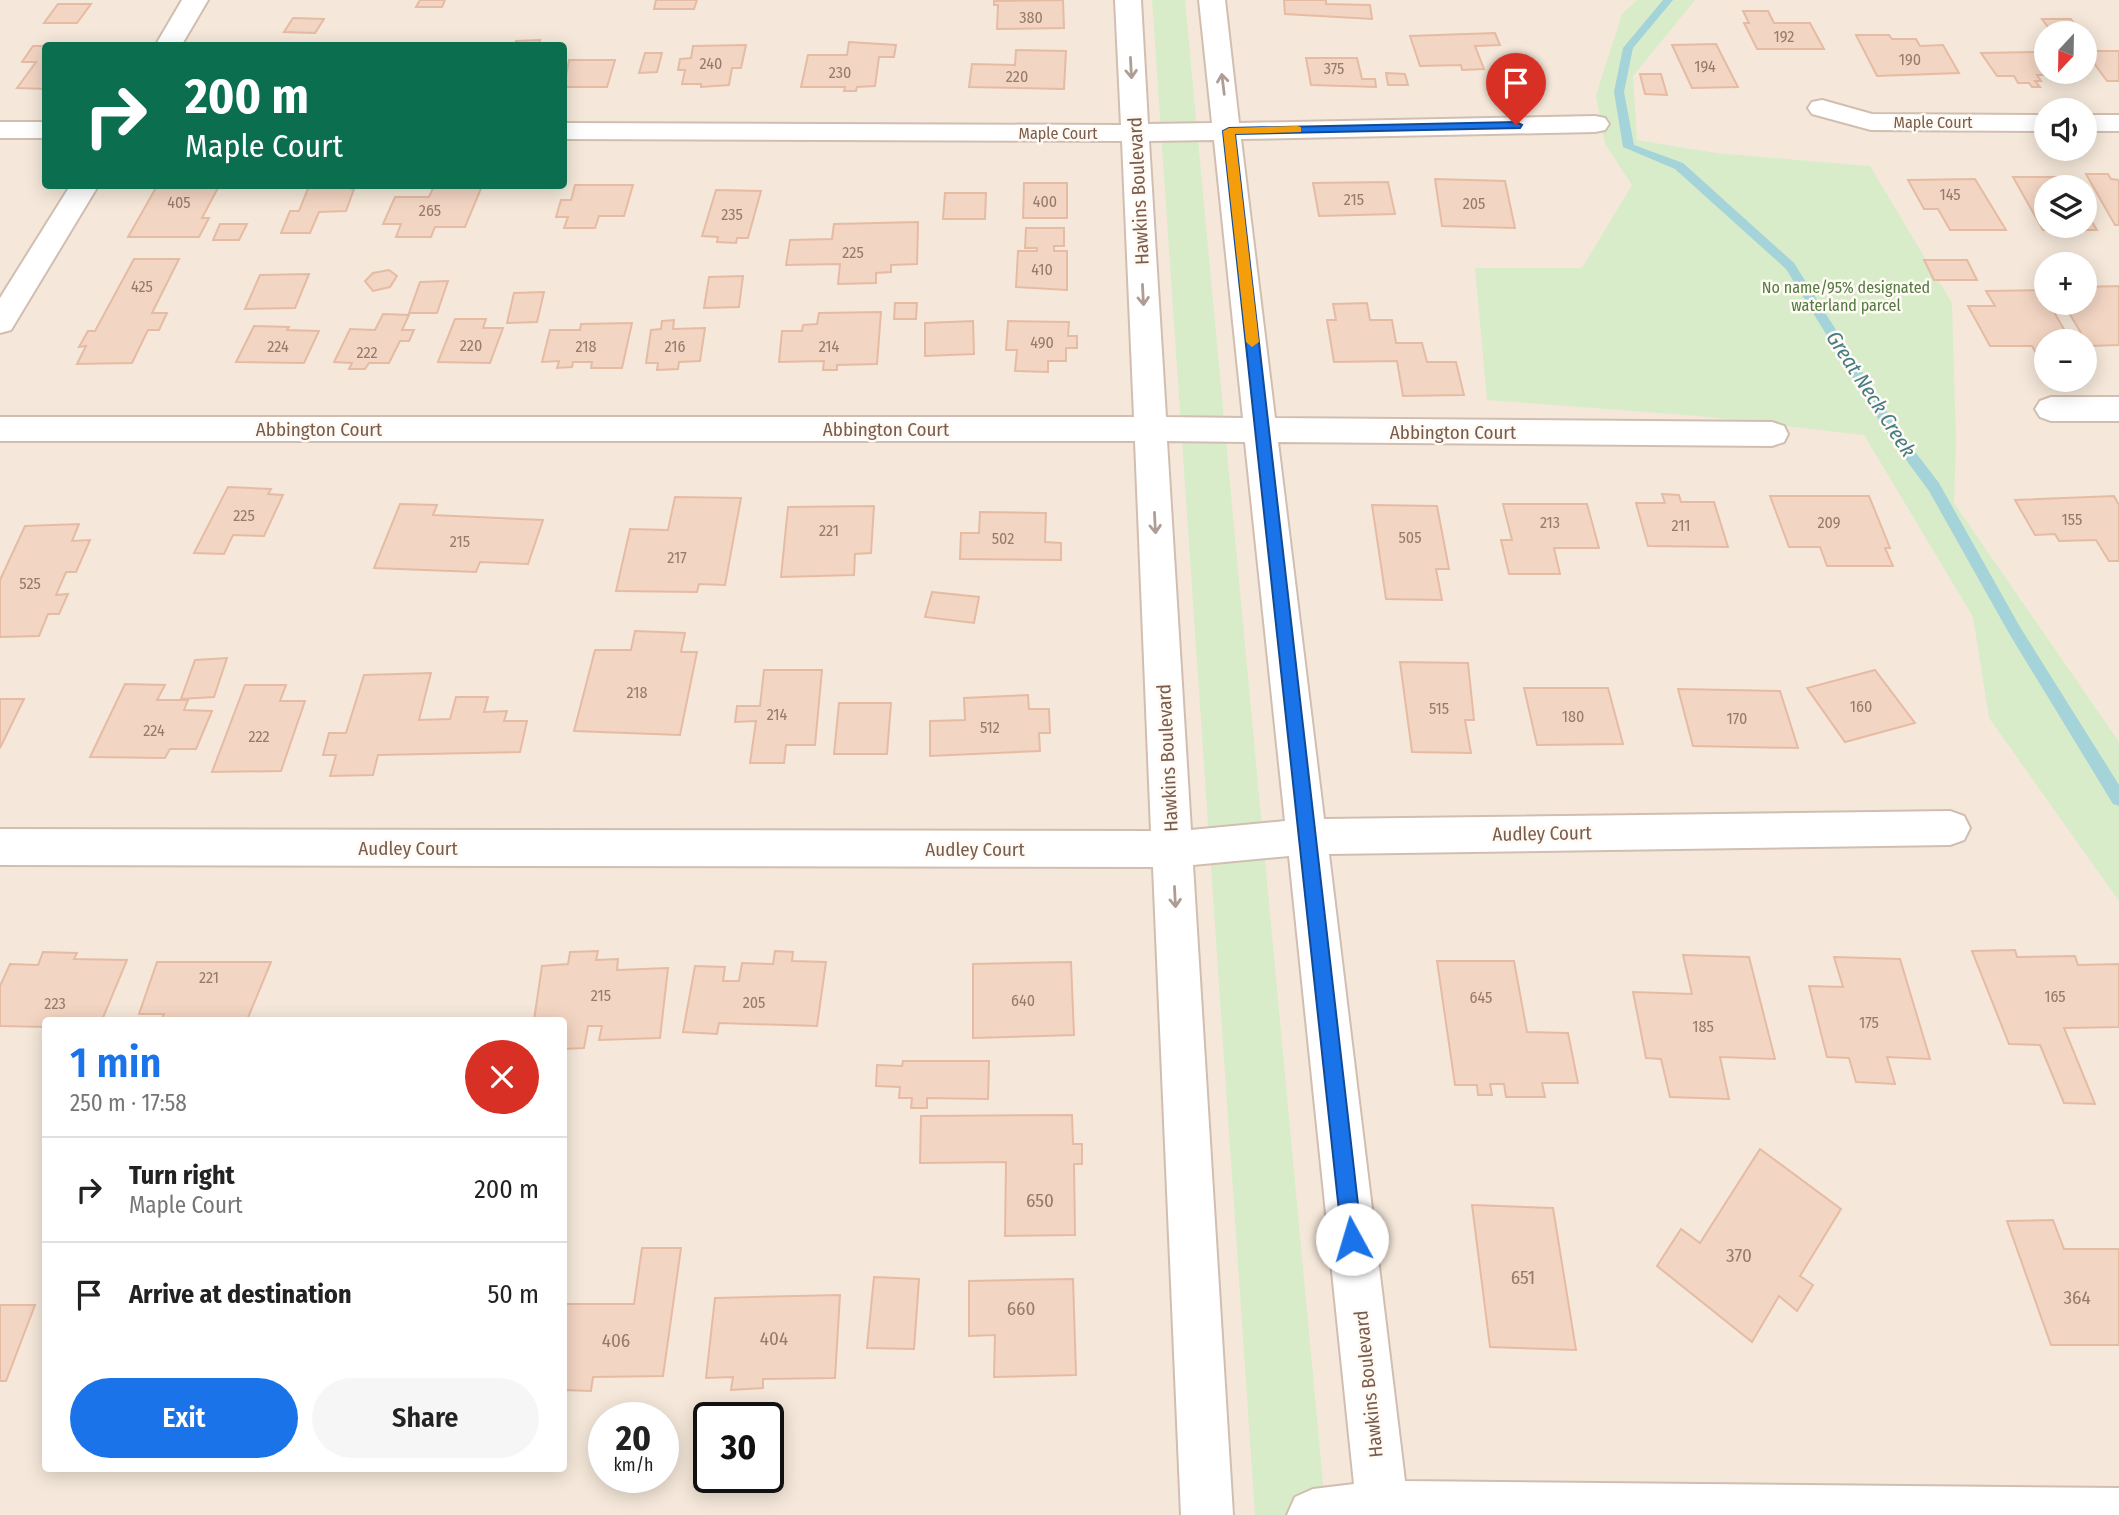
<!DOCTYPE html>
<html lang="en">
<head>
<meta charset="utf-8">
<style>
	:root { --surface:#fff; --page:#f6f6f6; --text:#222; --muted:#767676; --line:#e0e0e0; --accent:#1a73e8 }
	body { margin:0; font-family:"Fira Sans Condensed",sans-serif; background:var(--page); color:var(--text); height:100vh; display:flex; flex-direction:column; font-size:26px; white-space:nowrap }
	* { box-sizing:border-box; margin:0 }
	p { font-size:23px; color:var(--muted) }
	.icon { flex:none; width:38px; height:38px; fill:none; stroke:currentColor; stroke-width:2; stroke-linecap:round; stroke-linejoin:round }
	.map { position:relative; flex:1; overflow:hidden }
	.sheet { position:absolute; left:42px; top:1017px; width:525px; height:455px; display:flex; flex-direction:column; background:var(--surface); border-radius:7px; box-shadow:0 4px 18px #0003 }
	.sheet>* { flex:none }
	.guide { position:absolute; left:42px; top:42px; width:525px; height:147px; border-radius:7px; box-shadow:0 4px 18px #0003; background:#0b6e4f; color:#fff; overflow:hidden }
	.needle { width:46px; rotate:202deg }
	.buttons { position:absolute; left:2034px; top:21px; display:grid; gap:14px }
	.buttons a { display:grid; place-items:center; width:63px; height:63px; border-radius:50%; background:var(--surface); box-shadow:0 4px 18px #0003; font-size:35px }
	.speed { position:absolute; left:588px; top:1402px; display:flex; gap:14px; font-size:35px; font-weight:700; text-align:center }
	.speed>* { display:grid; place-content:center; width:91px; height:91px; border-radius:50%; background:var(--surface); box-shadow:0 4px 18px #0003; line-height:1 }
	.speed small { font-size:18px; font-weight:400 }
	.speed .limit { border:4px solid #111; border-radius:10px; background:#fff; color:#111 }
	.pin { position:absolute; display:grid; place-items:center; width:60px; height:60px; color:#fff; margin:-72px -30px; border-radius:50% 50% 50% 0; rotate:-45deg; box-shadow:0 0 7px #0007 }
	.pin .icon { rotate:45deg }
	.me { position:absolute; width:77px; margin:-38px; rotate:354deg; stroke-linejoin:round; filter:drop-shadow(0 0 5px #0008) }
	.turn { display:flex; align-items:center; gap:24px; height:147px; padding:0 28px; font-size:32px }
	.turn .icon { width:91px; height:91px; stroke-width:2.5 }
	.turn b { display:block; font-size:49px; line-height:60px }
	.round { display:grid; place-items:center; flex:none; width:74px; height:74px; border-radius:37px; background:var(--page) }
	.headline { display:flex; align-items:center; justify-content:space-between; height:119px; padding:0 28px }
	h1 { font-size:42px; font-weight:600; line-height:52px; color:var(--accent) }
	.cta { display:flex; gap:14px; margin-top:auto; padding:14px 28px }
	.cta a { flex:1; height:80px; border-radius:42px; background:var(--accent); color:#fff; font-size:28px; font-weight:600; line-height:80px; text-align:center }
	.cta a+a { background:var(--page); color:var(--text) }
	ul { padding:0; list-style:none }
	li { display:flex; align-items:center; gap:21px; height:105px; padding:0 28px; border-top:2px solid var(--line) }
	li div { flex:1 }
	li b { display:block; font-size:26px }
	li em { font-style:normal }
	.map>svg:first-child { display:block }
	.residential { fill:#f5e8da; fill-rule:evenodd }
	.green { fill:#d8ecc9 }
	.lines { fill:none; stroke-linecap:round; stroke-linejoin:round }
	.stream { fill:#a5d3da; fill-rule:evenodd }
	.building { fill:#f3d5c3; stroke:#e6bba3; stroke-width:2 }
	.street-casing { stroke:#d1beb0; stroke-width:4 }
	.street { fill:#fff; fill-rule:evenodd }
	.oneway { stroke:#af9d94 }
	.route { fill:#1a73e8; stroke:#114b97; stroke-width:2 }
	.slow { fill:#f59e0b }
	.labels { text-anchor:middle; stroke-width:5; stroke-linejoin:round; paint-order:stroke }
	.number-label { font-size:16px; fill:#987a6a }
	.far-street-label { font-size:16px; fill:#7a5c4d; stroke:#fffaf3 }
	.far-park-label { font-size:16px; fill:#537a41; stroke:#fffaf3 }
	.street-label { font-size:19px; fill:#7a5c4d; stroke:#fffaf3 }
	.near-number-label { font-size:19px; fill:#987a6a }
	.water-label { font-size:21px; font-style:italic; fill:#437c86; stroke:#fffaf3 }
</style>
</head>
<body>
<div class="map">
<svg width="2119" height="1515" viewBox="0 0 2119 1515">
	<rect width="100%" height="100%" fill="#fdf6ec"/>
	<!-- residential -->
	<path class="residential" d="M0,0h2119v1515h-2119zM2046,33h38v39h-38zM46,46h518v140h-518zM2046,110h38v39h-38zM2046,187h38v39h-38zM2046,264h38v39h-38zM2046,341h38v39h-38zM46,1020h518v448h-518zM604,1418h59v59h-59zM709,1418h59v59h-59z"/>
	<!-- green -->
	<g class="green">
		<polygon points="1152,0 1185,0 1326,1515 1255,1515"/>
		<polygon points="1637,0 1695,0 1633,76 1637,140 1716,153 1870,166 1952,303 1956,442 1954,503 2119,742 2119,901 1989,718 1973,617 1864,435 1698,416 1487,400 1475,268 1582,268 1632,185 1605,144 1596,95 1622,14"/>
	</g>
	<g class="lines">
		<!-- stream -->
		<polygon class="stream" points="1663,0 1673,0 1633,48 1624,92 1634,145 1683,163 1794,263 1900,432 1939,483 2020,627 2119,785 2119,806 2113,804 2010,635 1929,491 1890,438 1786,269 1675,169 1623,147 1614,92 1623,48"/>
	</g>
	<!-- building -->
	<g class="building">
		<polygon points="420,0 445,0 442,7 416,7"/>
		<polygon points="656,0 697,0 694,9 654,9"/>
		<polygon points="1063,0 1064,28 997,29 998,5 994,5 994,1"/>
		<polygon points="1284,0 1326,0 1326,4 1370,5 1372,19 1285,14"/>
		<polygon points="58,4 91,4 77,23 44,23"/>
		<polygon points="1743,11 1768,11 1774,23 1810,23 1824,49 1757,49 1744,23 1749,23"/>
		<polygon points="293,18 324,19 315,33 284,32"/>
		<polygon points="2042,19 2071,19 2076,27 2048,27"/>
		<polygon points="1495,33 1500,45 1475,46 1484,69 1462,70 1461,65 1420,66 1410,36"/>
		<polygon points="1856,35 1889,35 1892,39 1916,39 1920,46 1943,45 1959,73 1877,76"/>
		<polygon points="540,40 539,46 515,46 516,41"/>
		<polygon points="849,42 896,45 894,57 879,57 875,86 857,87 856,91 844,91 845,87 801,87 808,55 847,55"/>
		<polygon points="1716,44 1738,87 1692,88 1672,45"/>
		<polygon points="746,45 741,68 732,68 729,85 701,87 701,84 682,84 685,70 678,70 680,59 691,58 693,46"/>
		<polygon points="33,46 46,46 46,89 17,88 36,62 22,62"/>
		<polygon points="1016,50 1066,51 1064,89 969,87 972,64 1015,65"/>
		<polygon points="2085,51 2119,51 2119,81 2107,81"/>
		<polygon points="2040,52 2046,61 2046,72 2056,75 2037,75 2041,81 2035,81 2040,87 2032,87 2029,83 2018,83 2014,76 1997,76 1981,53"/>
		<polygon points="645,53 662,53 657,72 639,73"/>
		<polygon points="1306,58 1357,58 1362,79 1375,79 1376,87 1311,85"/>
		<polygon points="569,60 615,60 607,87 564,87"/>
		<polygon points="1386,73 1405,74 1408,85 1388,85"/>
		<polygon points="1640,74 1661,74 1667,95 1645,94"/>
		<polygon points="2086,174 2108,174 2111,179 2119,180 2119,225 2115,225"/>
		<polygon points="2013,177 2065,177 2071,187 2046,187 2046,226 2084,226 2084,209 2097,230 2043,230"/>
		<polygon points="1435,179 1505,181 1515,228 1442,226"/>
		<polygon points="1975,179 2006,230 1950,230 1938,209 1924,209 1908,180"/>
		<polygon points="1388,182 1395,214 1319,216 1313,183"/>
		<polygon points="1024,183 1067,183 1067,218 1023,218"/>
		<polygon points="575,185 633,185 624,216 599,216 595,228 564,228 568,217 556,217 561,200 571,200"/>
		<polygon points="157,186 219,186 202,218 209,218 199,237 128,237"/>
		<polygon points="309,186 353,186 352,189 354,189 346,211 319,212 310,233 281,233 290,211 299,211"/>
		<polygon points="434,186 482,186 465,227 435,227 431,237 396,237 401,224 383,224 395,197 429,197"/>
		<polygon points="716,190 761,191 748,238 737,238 736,243 717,242 718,237 702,236"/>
		<polygon points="945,193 986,193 985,219 943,219"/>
		<polygon points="918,222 917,264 891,265 891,272 876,273 876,283 838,284 840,264 786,265 790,240 832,239 834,224"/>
		<polygon points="220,224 247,224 239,240 213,240"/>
		<polygon points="1026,228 1064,228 1064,246 1054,246 1054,251 1067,251 1067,290 1016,287 1018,251 1037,251 1037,248 1025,248"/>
		<polygon points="134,259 179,259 152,313 167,313 159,330 148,330 132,363 77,364 86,346 79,347 88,331 95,331"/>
		<polygon points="1924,260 1967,260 1977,280 1934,280"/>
		<polygon points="389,270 397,276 390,287 373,291 365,281 373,273"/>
		<polygon points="309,274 295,308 245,309 260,275"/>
		<polygon points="743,276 739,307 704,308 709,277"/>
		<polygon points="448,281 437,313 409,313 420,282"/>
		<polygon points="2119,286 2119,345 2089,346 2066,308 2077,308 2074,303 2084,303 2084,287"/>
		<polygon points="2041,290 2071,341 2046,341 2046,358 2039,358 2032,346 1990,346 1968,306 1995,306 1986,291"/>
		<polygon points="544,292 537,322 507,323 514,293"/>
		<polygon points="895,303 917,303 916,319 894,319"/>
		<polygon points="1367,303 1370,320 1392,320 1396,343 1422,343 1427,362 1456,362 1464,395 1403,396 1397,361 1334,362 1327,320 1336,320 1333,304"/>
		<polygon points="881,312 877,364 837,365 837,370 823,370 824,361 779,362 782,331 802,331 803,325 817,324 819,313"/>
		<polygon points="383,314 409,315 402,330 414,330 409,341 400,341 389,363 369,363 365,369 349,369 352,363 334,362 350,329 375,330"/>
		<polygon points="455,319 486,319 483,328 503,328 490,363 438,362"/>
		<polygon points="674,320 673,329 705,328 700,361 679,362 678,369 657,370 658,363 646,363 651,330 661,329 662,321"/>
		<polygon points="973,321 974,354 925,356 925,323"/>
		<polygon points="1008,321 1069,322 1068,336 1077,336 1077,348 1066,348 1066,361 1048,361 1048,372 1015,371 1017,350 1006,350"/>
		<polygon points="632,323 622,368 591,368 592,362 573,362 572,367 557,368 559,361 542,362 550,330 580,330 581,324"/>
		<polygon points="254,326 289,327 287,330 319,331 304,363 236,362"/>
		<polygon points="228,487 271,489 268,494 283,495 264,536 233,535 224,554 194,553"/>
		<polygon points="1662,494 1679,495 1681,502 1714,502 1728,547 1648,546 1636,503 1665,503"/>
		<polygon points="1770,496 1869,496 1890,548 1885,548 1893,566 1827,566 1820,547 1789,547"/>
		<polygon points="2114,496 2119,505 2119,561 2109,561 2096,540 2059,541 2055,534 2035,535 2015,500"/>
		<polygon points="675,497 741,498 725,585 699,584 697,592 616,591 630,529 668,530"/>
		<polygon points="400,504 437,505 433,515 543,520 528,564 480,562 476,572 374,568"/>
		<polygon points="1503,504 1587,504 1599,548 1554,548 1560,574 1509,574 1501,540 1512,540"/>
		<polygon points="1372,505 1437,506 1449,569 1436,569 1442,600 1386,599"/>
		<polygon points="874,506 871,553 855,554 854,575 781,577 788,507"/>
		<polygon points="980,512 1046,513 1045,542 1061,543 1061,560 960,559 961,533 979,533"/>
		<polygon points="79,524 72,541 90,540 76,572 66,572 56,595 68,594 59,614 48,614 39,636 0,637 0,580 25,526"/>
		<polygon points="932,592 979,597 974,623 925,617"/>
		<polygon points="635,631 685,633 681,652 697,652 680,735 574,731 595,650 631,650"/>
		<polygon points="227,658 214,697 181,699 195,660"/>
		<polygon points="1400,662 1468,663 1474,720 1465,720 1471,753 1412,752"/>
		<polygon points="764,670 822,670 815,745 786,745 784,763 750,763 756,721 735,722 737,706 760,706"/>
		<polygon points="1875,670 1915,723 1845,742 1807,688"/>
		<polygon points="431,673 419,720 450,719 456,697 488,697 484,712 507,711 504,721 527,721 520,752 378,755 373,775 330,776 336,755 323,755 329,733 346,733 364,675"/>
		<polygon points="125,684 165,685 157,700 188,700 184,710 212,711 196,749 170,749 165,758 90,757"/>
		<polygon points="245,685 286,685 280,701 305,701 281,771 212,772"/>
		<polygon points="1524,688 1608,688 1623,744 1537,745"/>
		<polygon points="1678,689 1780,691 1798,748 1693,746"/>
		<polygon points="1028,695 1029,709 1049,709 1050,733 1039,733 1040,751 930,756 930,721 965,720 964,698"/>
		<polygon points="0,699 24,699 0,748"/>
		<polygon points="839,703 891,703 887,754 834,754"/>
		<polygon points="2015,950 2017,957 2075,956 2078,965 2119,964 2119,1027 2064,1028 2095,1104 2064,1103 2040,1045 2009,1044 1972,951"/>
		<polygon points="598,951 596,960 618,959 617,970 668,968 660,1038 599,1040 602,1026 588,1026 584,1048 564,1049 564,1020 534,1020 542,966 568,964 570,952"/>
		<polygon points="775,951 793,952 792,961 826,962 817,1026 719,1023 717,1034 683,1032 695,966 725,967 723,981 739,981 742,963 773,964"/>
		<polygon points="43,952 77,953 74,959 127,960 102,1020 46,1020 46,1027 0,1026 0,986 10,964 38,965"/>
		<polygon points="1683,955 1749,957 1775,1059 1720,1057 1729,1099 1670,1097 1661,1059 1646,1058 1633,992 1692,994"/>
		<polygon points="1834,957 1900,959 1930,1059 1887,1057 1895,1084 1856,1082 1849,1058 1827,1057 1809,986 1843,987"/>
		<polygon points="1437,961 1514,961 1527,1032 1568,1033 1578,1083 1542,1083 1545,1097 1506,1097 1504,1084 1490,1084 1492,1095 1478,1095 1477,1085 1455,1085"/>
		<polygon points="157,962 271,962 247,1020 161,1020 164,1014 139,1014"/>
		<polygon points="1071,962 1074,1035 973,1038 973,964"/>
		<polygon points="903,1061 989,1061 988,1099 927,1098 927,1108 911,1108 912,1098 899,1098 900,1087 876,1086 877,1065 902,1066"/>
		<polygon points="1072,1115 1073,1144 1082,1144 1082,1164 1074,1164 1075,1235 1005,1236 1006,1162 920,1163 921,1116"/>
		<polygon points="1760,1149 1841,1209 1800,1276 1813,1285 1797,1311 1779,1296 1752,1342 1657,1266 1681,1229 1700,1243"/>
		<polygon points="1472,1205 1553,1208 1576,1350 1490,1347"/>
		<polygon points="2053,1220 2064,1249 2119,1249 2119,1345 2051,1345 2007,1221"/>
		<polygon points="642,1248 681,1248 663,1376 593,1377 591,1391 564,1390 564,1304 634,1304"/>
		<polygon points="874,1277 919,1279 914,1349 867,1348"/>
		<polygon points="1073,1279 1076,1375 994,1377 995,1335 969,1336 969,1281"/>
		<polygon points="840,1295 835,1378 763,1379 763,1388 731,1390 733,1377 706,1378 715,1298"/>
		<polygon points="0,1305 35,1305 6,1381 0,1381"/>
	</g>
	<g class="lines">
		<!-- street casing -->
		<g class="street-casing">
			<g id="street">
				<polygon points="182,0 208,0 181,46 155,46"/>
				<path d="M1115,0h26l7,124 64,-1 -13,-123h26l14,123 356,-7 10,2 4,6 -4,6 -10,2 -354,7 34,279 497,4 12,4 4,8 -4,8 -12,4 -494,-4 46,377 626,-8 14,5 6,12 -6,12 -14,5 -621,9 76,627 714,7v27h-832l8,-18 18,-8 41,-5 -65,-628 -96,9 40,650h-52l-28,-648 -1153,-2v-36l1151,2 -16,-390h-1135v-24h1134l-12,-276 -558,-2v-16l557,2zM1214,140l29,278 -77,-1 -17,-276zM1167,441l78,1 40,379 -94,9z"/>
				<polygon points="1822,100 1872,114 2046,115 2046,131 1871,130 1812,114 1808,108 1812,102"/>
				<rect x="2084" y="115" width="35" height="16"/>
				<rect x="0" y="122" width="46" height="16"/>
				<polygon points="70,186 98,186 11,330 0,333 0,298"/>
				<polygon points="2051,397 2119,397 2119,421 2051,421 2040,417 2035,409 2040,401"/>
			</g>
		</g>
		<!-- street -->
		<use href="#street" class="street"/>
	</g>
	<!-- one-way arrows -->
	<defs><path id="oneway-shaft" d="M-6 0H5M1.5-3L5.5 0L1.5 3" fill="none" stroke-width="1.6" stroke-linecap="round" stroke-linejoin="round" transform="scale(1.75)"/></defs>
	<g class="oneway">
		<use href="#oneway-shaft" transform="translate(1131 68) rotate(87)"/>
		<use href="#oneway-shaft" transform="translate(1223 84) rotate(-97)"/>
		<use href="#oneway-shaft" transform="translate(1143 295) rotate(87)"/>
		<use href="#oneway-shaft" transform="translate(1155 523) rotate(87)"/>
		<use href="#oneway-shaft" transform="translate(1175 897) rotate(87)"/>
	</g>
	<!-- route -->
	<polygon class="route" points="1516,122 1522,125 1520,128 1235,134 1362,1239 1359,1246 1352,1249 1345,1246 1342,1239 1223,131 1229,128"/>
	<!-- slow -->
	<polygon class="slow" points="1297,126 1301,127 1301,132 1235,134 1259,342 1252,347 1246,342 1223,131 1229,128"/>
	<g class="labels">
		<!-- number labels -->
		<g class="number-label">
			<text x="1031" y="23">380</text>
			<text x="1784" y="42">192</text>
			<text x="1910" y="65">190</text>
			<text x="711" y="69">240</text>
			<text x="1705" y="72">194</text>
			<text x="1334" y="74">375</text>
			<text x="840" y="78">230</text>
			<text x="1017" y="82">220</text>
			<text x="1950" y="200">145</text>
			<text x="1354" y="205">215</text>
			<text x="1045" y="207">400</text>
			<text x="179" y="208">405</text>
			<text x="1474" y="209">205</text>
			<text x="430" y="216">265</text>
			<text x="732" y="220">235</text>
			<text x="853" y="258">225</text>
			<text x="1042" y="275">410</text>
			<text x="142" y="292">425</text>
			<text x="1042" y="348">490</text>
			<text x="471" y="351">220</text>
			<text x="278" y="352">224</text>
			<text x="586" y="352">218</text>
			<text x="675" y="352">216</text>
			<text x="829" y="352">214</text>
			<text x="367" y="358">222</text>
			<text x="244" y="521">225</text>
			<text x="2072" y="525">155</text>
			<text x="1550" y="528">213</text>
			<text x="1829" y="528">209</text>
			<text x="1681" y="531">211</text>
			<text x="829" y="536">221</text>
			<text x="1410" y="543">505</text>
			<text x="1003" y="544">502</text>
			<text x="460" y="547">215</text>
			<text x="677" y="563">217</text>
			<text x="30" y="589">525</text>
			<text x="637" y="698">218</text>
			<text x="1861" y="712">160</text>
			<text x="1439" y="714">515</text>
			<text x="777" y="720">214</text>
			<text x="1573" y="722">180</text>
			<text x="1737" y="724">170</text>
			<text x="990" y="733">512</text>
			<text x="154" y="736">224</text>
			<text x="259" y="742">222</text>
			<text x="209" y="983">221</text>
			<text x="601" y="1001">215</text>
			<text x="2055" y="1002">165</text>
			<text x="1481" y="1003">645</text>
			<text x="1023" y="1006">640</text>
			<text x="754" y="1008">205</text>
			<text x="55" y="1009">223</text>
			<text x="1869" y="1028">175</text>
			<text x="1703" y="1032">185</text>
		</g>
		<!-- far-street labels -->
		<g class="far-street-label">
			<text x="1933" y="128">Maple Court</text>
			<text x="1058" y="139">Maple Court</text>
		</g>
		<!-- far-park labels -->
		<g class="far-park-label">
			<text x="1846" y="293">No name/95% designated<tspan x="1846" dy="18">waterland parcel</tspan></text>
		</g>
		<!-- street labels -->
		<g class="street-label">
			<text transform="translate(1138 191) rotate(-93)" y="7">Hawkins Boulevard</text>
			<text x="319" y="436">Abbington Court</text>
			<text x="886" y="436">Abbington Court</text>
			<text x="1453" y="439">Abbington Court</text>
			<text transform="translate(1167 758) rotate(-93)" y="7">Hawkins Boulevard</text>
			<text transform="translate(1542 833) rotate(-1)" y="7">Audley Court</text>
			<text x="408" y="855">Audley Court</text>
			<text x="975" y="856">Audley Court</text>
			<text transform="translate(1368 1384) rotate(-96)" y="7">Hawkins Boulevard</text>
		</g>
		<!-- near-number labels -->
		<g class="near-number-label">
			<text x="1040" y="1207">650</text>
			<text x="1739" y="1262">370</text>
			<text x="1523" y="1284">651</text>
			<text x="2077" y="1304">364</text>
			<text x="1021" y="1315">660</text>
			<text x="774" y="1345">404</text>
			<text x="616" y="1347">406</text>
		</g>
		<!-- water labels -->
		<g class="water-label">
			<text transform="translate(1871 394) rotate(57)" y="7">Great Neck Creek</text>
		</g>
	</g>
</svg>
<div class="buttons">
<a><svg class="needle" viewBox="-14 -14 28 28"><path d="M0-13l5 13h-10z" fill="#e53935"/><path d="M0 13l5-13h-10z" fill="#767676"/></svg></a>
<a><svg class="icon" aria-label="sound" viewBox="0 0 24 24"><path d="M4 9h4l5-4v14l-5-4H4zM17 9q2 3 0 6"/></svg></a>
<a><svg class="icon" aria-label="layers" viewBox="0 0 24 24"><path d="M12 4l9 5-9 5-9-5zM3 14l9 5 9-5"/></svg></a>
<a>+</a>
<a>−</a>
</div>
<div class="speed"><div>20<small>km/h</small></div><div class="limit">30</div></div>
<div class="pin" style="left:1516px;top:125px;background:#d93025"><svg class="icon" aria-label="arrive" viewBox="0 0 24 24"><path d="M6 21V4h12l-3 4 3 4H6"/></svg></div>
<svg class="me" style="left:1352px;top:1239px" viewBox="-20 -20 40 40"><circle r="19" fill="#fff"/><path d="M0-13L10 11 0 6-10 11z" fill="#1a73e8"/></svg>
<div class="guide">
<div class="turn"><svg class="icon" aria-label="right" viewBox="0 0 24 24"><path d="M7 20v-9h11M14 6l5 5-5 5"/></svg><div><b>200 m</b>Maple Court</div></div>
</div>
<section class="sheet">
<div class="headline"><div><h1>1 min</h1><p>250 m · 17:58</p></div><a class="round" style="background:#d93025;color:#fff"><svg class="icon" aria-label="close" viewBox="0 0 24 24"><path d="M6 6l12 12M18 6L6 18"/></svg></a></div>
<ul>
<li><svg class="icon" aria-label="right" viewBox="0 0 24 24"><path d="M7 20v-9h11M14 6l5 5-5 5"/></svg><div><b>Turn right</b><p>Maple Court</p></div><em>200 m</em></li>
<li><svg class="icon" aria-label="arrive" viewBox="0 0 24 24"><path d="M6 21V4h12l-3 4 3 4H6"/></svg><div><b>Arrive at destination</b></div><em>50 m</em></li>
</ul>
<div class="cta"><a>Exit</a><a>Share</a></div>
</section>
</div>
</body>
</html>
